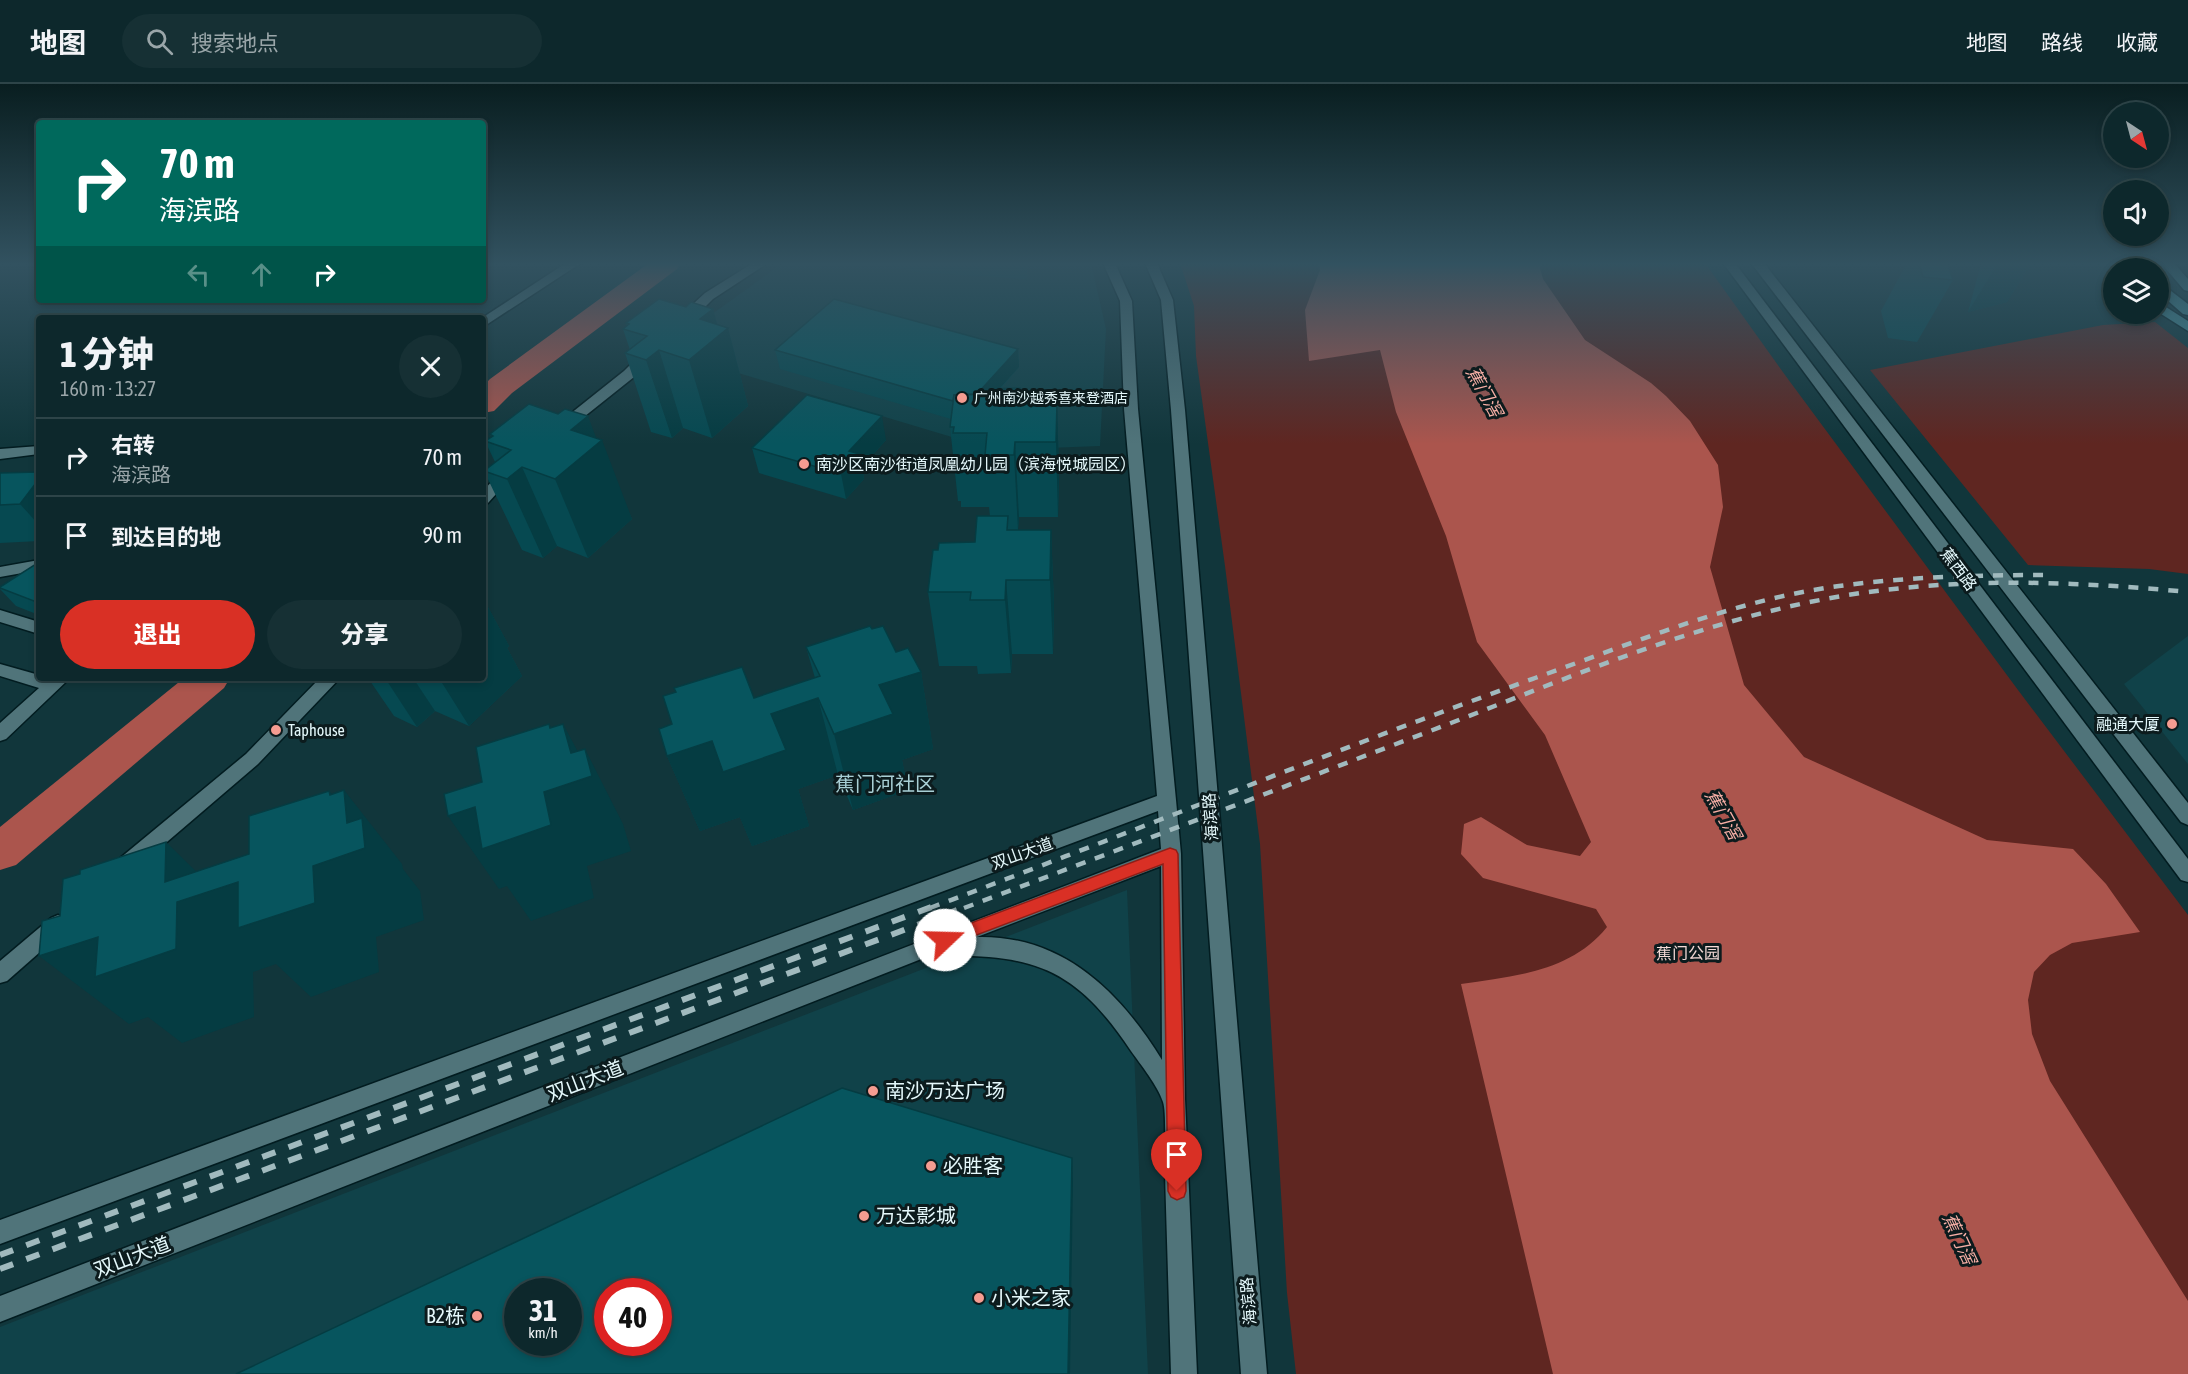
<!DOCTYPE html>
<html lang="zh">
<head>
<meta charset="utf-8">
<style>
	:root { --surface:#0d282c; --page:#163034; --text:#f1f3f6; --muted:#9aa6a9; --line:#2d4448; --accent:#d93025 }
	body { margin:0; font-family:"Asap Condensed","Noto Sans SC",sans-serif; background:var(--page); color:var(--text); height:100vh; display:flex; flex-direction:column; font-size:22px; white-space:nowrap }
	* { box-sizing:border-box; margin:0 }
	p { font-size:20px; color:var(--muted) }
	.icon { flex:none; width:33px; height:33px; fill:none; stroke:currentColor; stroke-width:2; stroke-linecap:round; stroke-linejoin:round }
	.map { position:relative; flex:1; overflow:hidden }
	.details { position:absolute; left:36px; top:231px; width:450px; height:366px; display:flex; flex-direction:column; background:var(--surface); border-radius:6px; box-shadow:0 3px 9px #0003,0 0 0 2px var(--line) }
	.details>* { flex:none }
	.guide { position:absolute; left:36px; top:36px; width:450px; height:183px; border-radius:6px; box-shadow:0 3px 9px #0003,0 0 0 2px var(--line); background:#00695c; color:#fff; overflow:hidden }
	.needle { width:39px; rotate:144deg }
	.tools { position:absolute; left:2103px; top:18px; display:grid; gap:12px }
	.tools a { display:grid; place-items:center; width:66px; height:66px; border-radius:50%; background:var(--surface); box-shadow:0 3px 9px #0003,0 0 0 2px var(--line); font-size:30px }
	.speed { position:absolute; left:504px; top:1194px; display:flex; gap:12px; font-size:30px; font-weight:700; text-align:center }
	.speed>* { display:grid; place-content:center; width:78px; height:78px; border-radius:50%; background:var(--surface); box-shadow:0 3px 9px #0003,0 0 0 2px var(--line); line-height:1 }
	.speed small { font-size:15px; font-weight:400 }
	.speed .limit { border:9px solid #d22; background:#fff; color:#111 }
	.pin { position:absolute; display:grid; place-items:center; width:51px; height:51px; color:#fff; margin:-62px -26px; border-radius:50% 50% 50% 0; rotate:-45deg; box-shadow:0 0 6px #0007 }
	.pin .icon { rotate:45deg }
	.me { position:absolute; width:66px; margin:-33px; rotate:69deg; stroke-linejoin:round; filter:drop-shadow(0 0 4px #0008) }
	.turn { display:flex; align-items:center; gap:21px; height:126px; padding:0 24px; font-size:27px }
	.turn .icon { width:78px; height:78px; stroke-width:2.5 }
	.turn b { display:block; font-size:42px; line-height:51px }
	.lanes { display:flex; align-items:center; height:57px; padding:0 24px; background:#0003; justify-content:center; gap:30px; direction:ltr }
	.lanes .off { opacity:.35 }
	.round { display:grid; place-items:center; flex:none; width:63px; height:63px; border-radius:32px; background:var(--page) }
	.overview { display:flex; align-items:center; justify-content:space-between; height:102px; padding:0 24px }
	h1 { font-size:36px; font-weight:800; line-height:45px }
	.cta { display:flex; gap:12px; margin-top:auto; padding:12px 24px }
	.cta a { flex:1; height:69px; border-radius:36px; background:var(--accent); color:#fff; font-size:24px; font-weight:800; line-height:69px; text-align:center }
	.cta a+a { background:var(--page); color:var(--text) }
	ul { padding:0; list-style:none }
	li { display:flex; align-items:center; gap:18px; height:78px; padding:0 24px; border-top:2px solid var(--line) }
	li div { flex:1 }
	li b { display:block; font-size:22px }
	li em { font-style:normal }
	header { display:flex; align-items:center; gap:36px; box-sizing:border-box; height:84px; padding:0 30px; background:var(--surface); border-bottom:2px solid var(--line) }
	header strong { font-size:28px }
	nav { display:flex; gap:33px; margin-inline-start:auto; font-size:21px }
	.search { width:420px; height:54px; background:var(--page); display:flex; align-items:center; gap:15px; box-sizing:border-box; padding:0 21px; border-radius:33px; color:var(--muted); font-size:22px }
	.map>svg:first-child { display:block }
	.built { fill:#104249; fill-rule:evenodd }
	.green { fill:#5f2621 }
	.water { fill:#ab554d }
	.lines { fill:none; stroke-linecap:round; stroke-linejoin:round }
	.river { fill:#ab554d; fill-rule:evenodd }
	.minor-casing { stroke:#021c20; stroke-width:3 }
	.major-casing { stroke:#021c20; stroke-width:3 }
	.minor { fill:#50747a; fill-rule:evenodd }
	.major { fill:#4a97a2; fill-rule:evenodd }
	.rail-far1 { stroke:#a1babe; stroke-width:4.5; stroke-dasharray:10 10; stroke-linecap:butt }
	.rail { stroke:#a1babe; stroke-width:6; stroke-dasharray:14 14; stroke-linecap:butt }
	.wall { fill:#064951 }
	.shaded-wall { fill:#053c42 }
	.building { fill:#07555e; stroke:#053c42; stroke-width:1.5; fill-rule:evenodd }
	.route { fill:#d93025; stroke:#8d1f18; stroke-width:1.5 }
	.poi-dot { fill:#f59c91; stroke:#0c1b1d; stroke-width:2 }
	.labels { text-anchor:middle; stroke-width:6; stroke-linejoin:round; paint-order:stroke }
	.far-poi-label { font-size:14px; fill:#e4f8fb; stroke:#0c1b1d; text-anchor:start }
	.poi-label { font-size:16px; fill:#e4f8fb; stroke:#0c1b1d; text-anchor:start }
	.street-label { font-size:16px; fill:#e4f8fb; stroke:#0c1b1d }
	.park-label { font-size:16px; fill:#f3d9d6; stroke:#0c1b1d }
	.water-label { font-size:18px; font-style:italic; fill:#f6aea5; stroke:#0c1b1d }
	.quarter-label { font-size:20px; fill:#a8cfd5; stroke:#0c1b1d }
	.near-street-label { font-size:20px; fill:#e4f8fb; stroke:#0c1b1d }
	.near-poi-label { font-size:20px; fill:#e4f8fb; stroke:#0c1b1d; text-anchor:start }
</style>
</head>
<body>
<header>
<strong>地图</strong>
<div class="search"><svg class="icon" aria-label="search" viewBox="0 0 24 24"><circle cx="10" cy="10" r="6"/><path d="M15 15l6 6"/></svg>搜索地点</div>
<nav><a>地图</a><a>路线</a><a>收藏</a></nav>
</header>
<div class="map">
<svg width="2188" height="1290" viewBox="0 0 2188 1290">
	<rect width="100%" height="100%" fill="#11363b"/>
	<!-- built -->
	<g class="built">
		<polygon points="783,179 1091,179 1106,245 1100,362 995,366 662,266"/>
		<polygon points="2188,552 2188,680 2124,600"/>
		<path d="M1127,806l21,484h-1148v-47zM518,1208h50v50h-50zM608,1208h50v50h-50z"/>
	</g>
	<!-- green -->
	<g class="green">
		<polygon points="1180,179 1705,179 1785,291 2018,606 2188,831 2188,1290 1296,1290 1287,1209 1260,760 1225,482 1196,272 1194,222"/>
		<polygon points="2155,238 2188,264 2188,490 2149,485 2028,481 1870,286 2103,241"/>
	</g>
	<!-- water -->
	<path class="water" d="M1319,179h224l-3,5 3,11 42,61 66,43 15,13 24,25 28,44 5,42 -13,60 34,118 60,72 183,83 86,9 33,35 34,48 -68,11 -22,12 -16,17 -6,28 4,34 18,47 138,220v73h-635l-92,-390c53,-8 110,-12 146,-57l-11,-18 -113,-31 -22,-24 3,-30 17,-7 46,28 53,11 11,-14 -46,-107 -68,-93 -31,-106 -50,-124 -16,-62 -71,11 -4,-51 15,-40z"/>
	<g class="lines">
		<!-- river -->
		<g class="river">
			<polygon points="649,179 680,179 677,185 512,309 494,327 483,329 483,302 490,295"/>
			<polygon points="184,594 230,594 224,604 16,781 0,786 0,743"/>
		</g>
		<!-- minor casing -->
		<g class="minor-casing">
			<g id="minor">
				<polygon points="566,179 581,179 483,243 482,234"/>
				<polygon points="753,179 768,179 713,215 689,239 679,239 678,236 679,233 705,209"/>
				<path d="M1103,179h12l17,38 6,108 38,391 5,54 4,245 12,275h-26c-2,-67 -4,-133 -6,-200 -1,-16 2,-60 -2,-72 -5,-16 -22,-37 -32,-51 -54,-81 -95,-97 -190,-95l-7,-2 -934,368v-26l1161,-447 -3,-38 -1158,433v-24l1157,-424 -33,-387 -4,-108zM1161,782l1,194c-42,-68 -99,-125 -185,-123z"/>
				<polygon points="1145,179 1157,179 1173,216 1185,326 1267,1290 1241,1290 1171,326 1161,216"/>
				<polygon points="1723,179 1735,179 2188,775 2188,798 2181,796"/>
				<polygon points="1751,179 1764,179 2188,719 2188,741 2181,738"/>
				<polygon points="649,266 656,270 634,293 565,348 555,348 553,345 555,342 624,287 644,267"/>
				<polygon points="39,362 39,370 0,375 0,365"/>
				<polygon points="509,382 514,384 516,387 514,390 488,419 483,421 483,407 504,384"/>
				<polygon points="39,476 39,486 0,493 0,483"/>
				<polygon points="0,526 39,538 39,550 0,538"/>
				<polygon points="0,580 39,591 39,594 70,594 6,655 0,657 0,639 39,604 0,592"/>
				<polygon points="320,594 340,594 258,680 133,787 126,789 119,787 116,781 119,775 246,670"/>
				<polygon points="58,831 65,834 68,840 65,846 7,897 0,899 0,877 51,834"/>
			</g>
		</g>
		<!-- major casing -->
		<g class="major-casing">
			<g id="major">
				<polygon points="2108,179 2121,179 2125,184 2114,185"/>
				<polygon points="2132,179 2145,179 2149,184 2137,184"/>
				<polygon points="2161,179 2174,179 2188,195 2188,207 2184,206"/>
				<polygon points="2158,197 2188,220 2188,231 2183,230 2158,208"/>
				<polygon points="2158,218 2188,237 2188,247 2158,228"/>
			</g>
		</g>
		<!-- minor -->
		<use href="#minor" class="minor"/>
		<!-- major -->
		<use href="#major" class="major"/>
		<!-- rail-far1 -->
		<g class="rail-far1">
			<path d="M930,824c202,-76 402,-157 605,-230 99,-35 199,-78 304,-92 68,-9 137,-11 205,-11"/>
			<path d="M964,824c162,-61 325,-123 487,-185 127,-49 255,-104 391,-127 114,-19 231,-15 346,-4"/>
		</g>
		<!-- rail -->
		<g class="rail">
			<polyline points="0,1171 934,822"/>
			<polyline points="0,1185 968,822"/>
		</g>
	</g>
	<!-- wall -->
	<g class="wall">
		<polygon points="885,179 1027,179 1027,195 914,188"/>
		<polygon points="1907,179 1947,179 1953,196 1917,258 1888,254 1881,227"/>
		<polygon points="1984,179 2031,179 2007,218 1968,228 1979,187"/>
		<polygon points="713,225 717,241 728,244 748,322 712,354 683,344 672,354 651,348 625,269 630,266 623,245 627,242 626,239"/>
		<polygon points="1018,265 1019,283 1000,305 1020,304 1020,318 1057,318 1059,392 1058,433 1019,433 1018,446 1009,446 1051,446 1054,520 1053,570 1012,570 1011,589 978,590 977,582 939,582 928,508 938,466 975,458 990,432 989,423 961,423 961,417 958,417 950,343 951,335 780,285 775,266"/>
		<polygon points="490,350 596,354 632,435 588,474 557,462 543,474 522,466 484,387 495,378 485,357 491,353"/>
		<polygon points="886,356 862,383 864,395 846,415 759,389 752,364"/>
		<polygon points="39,388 39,457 0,459 0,389"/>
		<polygon points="39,478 39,531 16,522 0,505 0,503"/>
		<polygon points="483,514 509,562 507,564 522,592 469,642 435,627 417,643 394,632 368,594 483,594"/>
		<polygon points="872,545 896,568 921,588 933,665 902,676 908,706 853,726 838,691 798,705 809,742 752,762 740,733 700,747 667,672 754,614 815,594 806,563"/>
	</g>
	<!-- shaded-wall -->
	<g class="shaded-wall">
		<polygon points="1998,179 2031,179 2007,218 1968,228"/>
		<polygon points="713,225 720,251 728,244 748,322 712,354 689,276 700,235"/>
		<polygon points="1018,265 1019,283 968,340 967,321"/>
		<polygon points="659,266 683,344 672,354 646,276"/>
		<polygon points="1057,318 1059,392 1058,433 1056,358"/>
		<polygon points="588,332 598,359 602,356 632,435 588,474 555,395 571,346"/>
		<polygon points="882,332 886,356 862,383 864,395 846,415 841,390 849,367"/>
		<polygon points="1015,358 1019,433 1018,446 1014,371"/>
		<polygon points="522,383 557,462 543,474 507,395"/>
		<polygon points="39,395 39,441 20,420"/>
		<polygon points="1051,446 1054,520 1053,570 1050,496"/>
		<polygon points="1006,496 1012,570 1011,589 1005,516"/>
		<polygon points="483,514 509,562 507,564 522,592 469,642 439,594 483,594"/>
		<polygon points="921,588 933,665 902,676 908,706 853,726 834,650 879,601"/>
		<polygon points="385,594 413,594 435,627 417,643"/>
		<polygon points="818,614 838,691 798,705 809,742 752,762 740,733 700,747 667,672 771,630"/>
		<polygon points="549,640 579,696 571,669 563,640 591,692 585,665 623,740 631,767 587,782 594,814 531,837 507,802 499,805 448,732 475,723 544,708 550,644"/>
		<polygon points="344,706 402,780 403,785 420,807 424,836 376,853 379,888 311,913 276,880 253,888 254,933 182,959 148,933 129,940 39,872 165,798 166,758 215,806 238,798 313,782 347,739 330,711 329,707 346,727"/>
		<polygon points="1072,1074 1073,1100 1070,1290 1068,1290"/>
	</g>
	<!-- building -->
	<g class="building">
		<polygon points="1919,179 1947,179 1953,196 1923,193"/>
		<polygon points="659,215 686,223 691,218 713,225 700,235 728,244 689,276 659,266 646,276 625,269 647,252 623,245 629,240 626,239"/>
		<polygon points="834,215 1018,265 977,310 954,311 953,317 775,266"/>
		<polygon points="1020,304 1019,318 1057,318 1056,358 1015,358 1014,371 985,371 987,349 953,349 954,343 950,343 954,311 990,310 990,305"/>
		<polygon points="807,311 882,332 849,367 860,370 841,390 752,364"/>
		<polygon points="529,320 558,330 565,325 588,332 571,346 602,356 555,395 522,383 507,395 484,387 511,366 485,357 493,352 490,350"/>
		<polygon points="39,388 39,395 20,420 0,421 0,389"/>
		<polygon points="977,432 1008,432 1007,446 1051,446 1050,496 1006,496 1005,516 970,516 971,508 928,508 933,466 938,466 939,459 975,458"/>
		<polygon points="39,478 39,519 0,504 0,503"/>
		<polygon points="870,542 872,545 883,542 896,568 908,564 921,588 879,601 893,630 834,650 818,614 771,630 786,666 723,688 712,657 667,672 659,645 672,640 663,612 676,608 674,604 742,583 754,614 820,592 806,563"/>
		<polygon points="549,640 550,644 563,640 571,669 585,665 592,692 544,708 551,741 482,765 475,723 448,732 444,710 482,698 476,663"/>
		<polygon points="344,706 347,739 362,734 365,764 313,782 315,819 238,844 238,798 177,818 176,865 95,893 98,853 39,872 42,837 60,832 63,795 80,790 80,786 166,758 165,798 249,770 249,732 329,707 330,711"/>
		<path d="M842,1004l230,70 -4,216h-832zM518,1208h50v50h-50zM608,1208h50v50h-50z"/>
	</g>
	<!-- sky -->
	<linearGradient id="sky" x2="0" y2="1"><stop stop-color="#091e20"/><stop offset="0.5" stop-color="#325260"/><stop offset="1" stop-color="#325260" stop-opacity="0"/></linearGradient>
	<rect width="2188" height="360" fill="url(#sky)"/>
	<!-- route -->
	<polygon class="route" points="1170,764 1176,766 1178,770 1186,1107 1184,1113 1177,1116 1171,1113 1168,1107 1163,780 945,863 939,861 937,856 939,851"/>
	<!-- markers -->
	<g class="poi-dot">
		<circle cx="962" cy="314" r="6"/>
		<circle cx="804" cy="380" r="6"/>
		<circle cx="2172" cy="640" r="6"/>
		<circle cx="276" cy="646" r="6"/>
		<circle cx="873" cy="1007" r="6"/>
		<circle cx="931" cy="1082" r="6"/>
		<circle cx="864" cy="1132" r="6"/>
		<circle cx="979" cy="1214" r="6"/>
		<circle cx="477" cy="1232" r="6"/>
	</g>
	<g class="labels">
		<!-- far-poi labels -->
		<g class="far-poi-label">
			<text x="974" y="319">广州南沙越秀喜来登酒店</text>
		</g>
		<!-- poi labels -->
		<g class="poi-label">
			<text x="816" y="386">南沙区南沙街道凤凰幼儿园（滨海悦城园区）</text>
			<text x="2160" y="646" text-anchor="end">融通大厦</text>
			<text x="288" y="652">Taphouse</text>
		</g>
		<!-- street labels -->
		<g class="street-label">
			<text transform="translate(1959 485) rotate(53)" y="6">蕉西路</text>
			<text transform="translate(1210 733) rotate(-94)" y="6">海滨路</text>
			<text transform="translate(1022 769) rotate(-20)" y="6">双山大道</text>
			<text transform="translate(1248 1217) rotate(-95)" y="6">海滨路</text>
		</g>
		<!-- park labels -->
		<g class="park-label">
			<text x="1688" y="875">蕉门公园</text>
		</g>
		<!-- water labels -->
		<g class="water-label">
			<text transform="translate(1484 308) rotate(61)" y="6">蕉门滘</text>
			<text transform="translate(1723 731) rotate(61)" y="6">蕉门滘</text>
			<text transform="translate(1959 1155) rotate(65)" y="6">蕉门滘</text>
		</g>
		<!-- quarter labels -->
		<g class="quarter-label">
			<text x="885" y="707">蕉门河社区</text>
		</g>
		<!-- near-street labels -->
		<g class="near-street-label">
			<text transform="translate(585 997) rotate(-21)" y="7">双山大道</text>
			<text transform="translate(132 1173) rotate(-21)" y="7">双山大道</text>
		</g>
		<!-- near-poi labels -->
		<g class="near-poi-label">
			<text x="885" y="1014">南沙万达广场</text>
			<text x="943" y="1089">必胜客</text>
			<text x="876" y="1139">万达影城</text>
			<text x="991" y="1221">小米之家</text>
			<text x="465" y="1239" text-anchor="end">B2栋</text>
		</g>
	</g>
</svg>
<div class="tools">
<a><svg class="needle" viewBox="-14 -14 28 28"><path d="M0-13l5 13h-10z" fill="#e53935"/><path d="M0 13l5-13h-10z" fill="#9aa6a9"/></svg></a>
<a><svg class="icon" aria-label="sound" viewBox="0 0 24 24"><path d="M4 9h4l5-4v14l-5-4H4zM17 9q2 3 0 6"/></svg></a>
<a><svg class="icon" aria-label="layers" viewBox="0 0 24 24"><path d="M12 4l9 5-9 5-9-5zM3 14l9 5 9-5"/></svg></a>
</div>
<div class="speed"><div>31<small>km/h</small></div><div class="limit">40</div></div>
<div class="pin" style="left:1177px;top:1107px;background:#d93025"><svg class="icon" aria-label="arrive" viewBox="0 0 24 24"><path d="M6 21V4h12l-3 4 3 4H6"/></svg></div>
<svg class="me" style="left:945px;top:856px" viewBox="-20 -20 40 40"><circle r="19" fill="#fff"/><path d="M0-13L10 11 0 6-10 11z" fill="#d93025"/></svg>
<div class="guide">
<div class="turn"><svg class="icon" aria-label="right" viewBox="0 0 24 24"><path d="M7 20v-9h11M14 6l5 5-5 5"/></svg><div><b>70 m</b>海滨路</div></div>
<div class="lanes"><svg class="icon off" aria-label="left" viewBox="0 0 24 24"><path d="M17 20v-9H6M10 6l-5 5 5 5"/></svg><svg class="icon off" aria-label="ahead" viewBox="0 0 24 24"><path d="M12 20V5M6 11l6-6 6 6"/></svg><svg class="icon" aria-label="right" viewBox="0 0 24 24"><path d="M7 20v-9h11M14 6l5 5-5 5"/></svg></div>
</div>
<section class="details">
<div class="overview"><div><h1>1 分钟</h1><p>160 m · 13:27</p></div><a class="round"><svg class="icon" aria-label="close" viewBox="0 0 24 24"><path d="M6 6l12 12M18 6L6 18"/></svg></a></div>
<ul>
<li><svg class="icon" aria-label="right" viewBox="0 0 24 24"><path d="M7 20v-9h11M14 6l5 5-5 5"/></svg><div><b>右转</b><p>海滨路</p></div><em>70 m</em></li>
<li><svg class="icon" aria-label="arrive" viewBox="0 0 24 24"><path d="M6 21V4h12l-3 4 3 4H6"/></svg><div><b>到达目的地</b></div><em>90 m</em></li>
</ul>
<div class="cta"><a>退出</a><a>分享</a></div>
</section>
</div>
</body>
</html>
